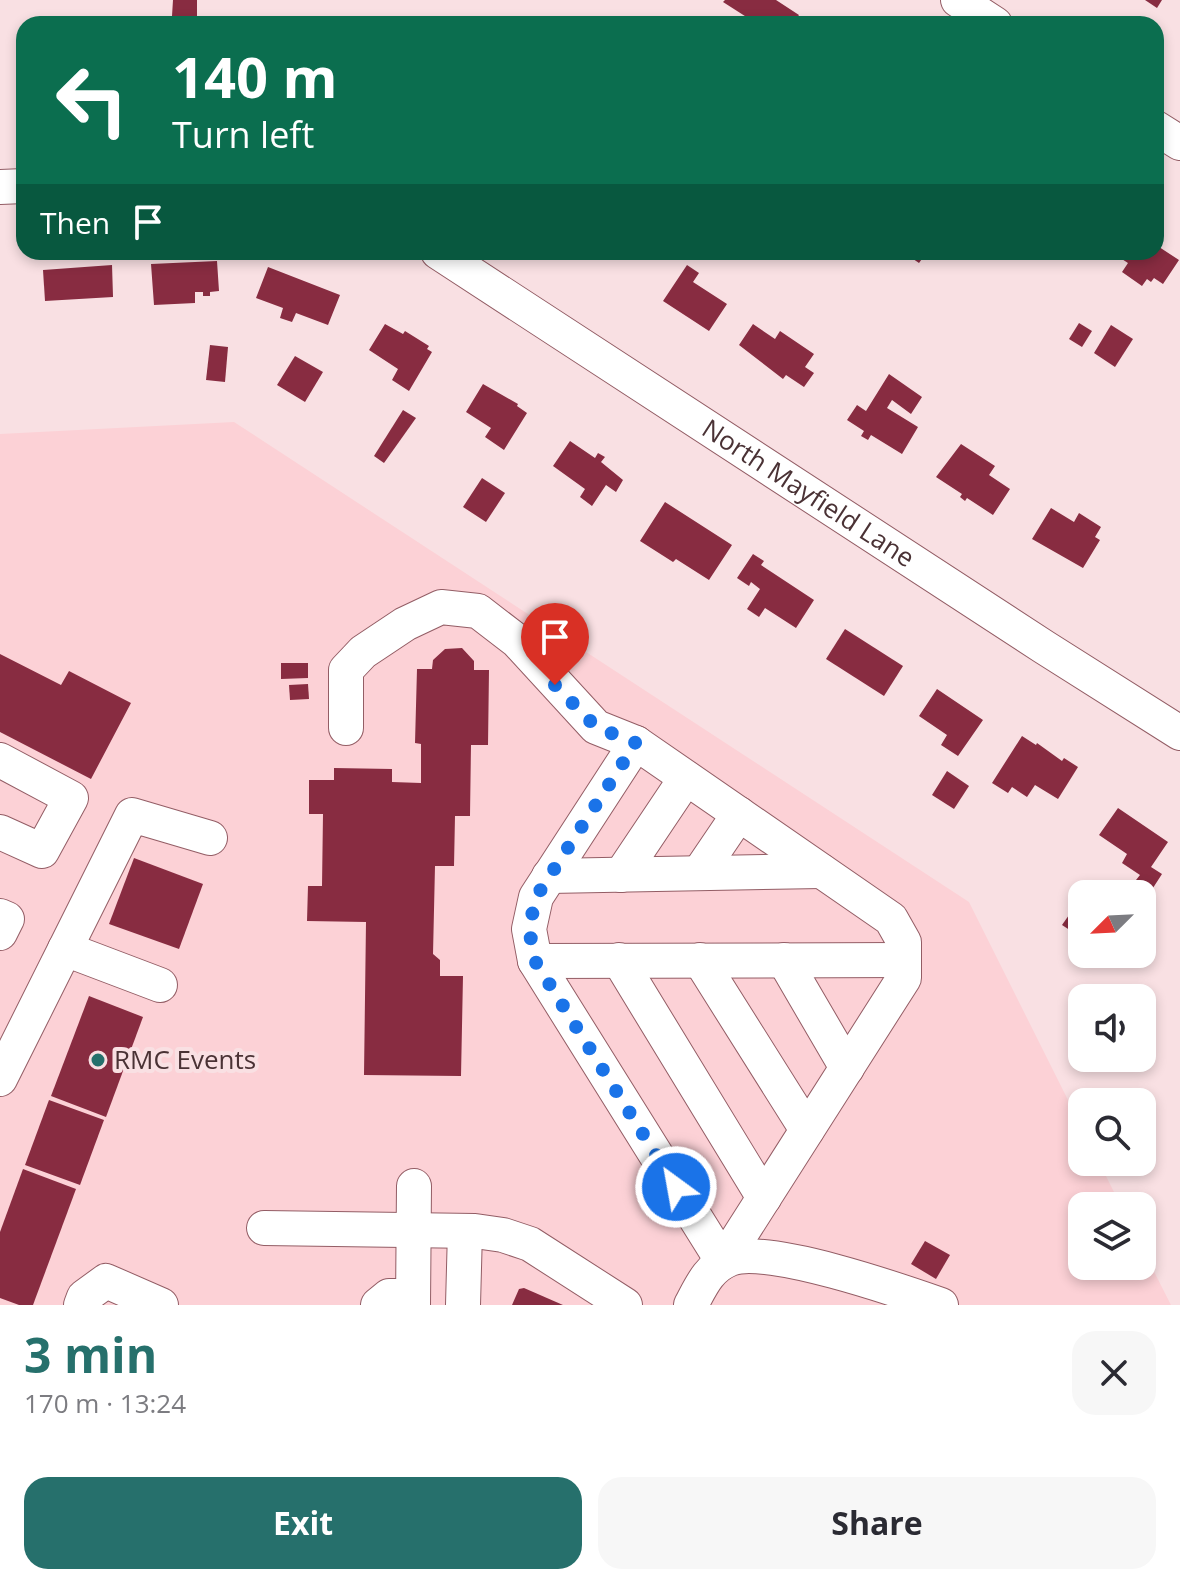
<!DOCTYPE html>
<html lang="en">
<head>
<meta charset="utf-8">
<style>
	:root { --surface:#fff; --page:#f7f7f7; --text:#2b2b33; --muted:#7c7c81; --accent:#26706c }
	body { margin:0; font-family:"Open Sans",sans-serif; background:var(--page); color:var(--text); height:100vh; display:flex; flex-direction:column; font-size:30px; white-space:nowrap }
	* { box-sizing:border-box; margin:0 }
	p { font-size:26px; color:var(--muted) }
	.icon { flex:none; width:44px; height:44px; fill:none; stroke:currentColor; stroke-width:2; stroke-linecap:round; stroke-linejoin:round }
	.map { position:relative; height:1305px; overflow:hidden }
	.drawer { display:flex; flex-direction:column; background:var(--surface); flex:1 }
	.drawer>* { flex:none }
	.guide { position:absolute; left:16px; top:16px; width:1148px; height:244px; border-radius:24px; box-shadow:0 4px 12px #0003; background:#0b6e4f; color:#fff; overflow:hidden }
	.needle { width:52px; rotate:246deg }
	.buttons { position:absolute; left:1068px; top:880px; display:grid; gap:16px }
	.buttons a { display:grid; place-items:center; width:88px; height:88px; border-radius:16px; background:var(--surface); box-shadow:0 4px 12px #0003; font-size:40px }
	.pin { position:absolute; display:grid; place-items:center; width:68px; height:68px; color:#fff; margin:-82px -34px; border-radius:50% 50% 50% 0; rotate:-45deg; box-shadow:0 0 8px #0007 }
	.pin .icon { rotate:45deg }
	.me { position:absolute; width:88px; margin:-44px; rotate:328deg; stroke-linejoin:round; filter:drop-shadow(0 0 6px #0008) }
	.turn { display:flex; align-items:center; gap:28px; height:168px; padding:0 24px; font-size:36px }
	.turn .icon { width:104px; height:104px; stroke-width:2.5 }
	.turn b { display:block; font-size:56px; line-height:68px }
	.then { display:flex; align-items:center; height:76px; padding:0 24px; background:#0003; gap:16px; font-size:30px }
	.round { display:grid; place-items:center; flex:none; width:84px; height:84px; border-radius:24px; background:var(--page) }
	.headline { display:flex; align-items:center; justify-content:space-between; height:136px; padding:0 24px }
	h1 { font-size:48px; font-weight:700; line-height:60px; color:var(--accent) }
	.action { display:flex; gap:16px; margin-top:auto; padding:16px 24px }
	.action a { flex:1; height:92px; border-radius:24px; background:var(--accent); color:#fff; font-size:32px; font-weight:700; line-height:92px; text-align:center }
	.action a+a { background:var(--page); color:var(--text) }
	.map>svg:first-child { display:block }
	.built { fill:#fcd1d6 }
	.building { fill:#882c41 }
	.lines { fill:none; stroke-linecap:round; stroke-linejoin:round }
	.minor-casing { stroke:#935d65; stroke-width:36 }
	.minor { stroke:#fff; stroke-width:34 }
	.route { stroke:#1a73e8; stroke-width:14; stroke-dasharray:0 25.2 }
	.poi-dot { fill:#26706c; stroke:#f9e0e3; stroke-width:3 }
	.labels { text-anchor:middle; stroke-width:8; stroke-linejoin:round; paint-order:stroke }
	.street-label { font-size:26px; fill:#4a3235; stroke:#f9e0e3 }
	.poi-label { font-size:26px; fill:#4a3235; stroke:#f9e0e3; text-anchor:start }
</style>
</head>
<body>
<div class="map">
<svg width="1180" height="1305" viewBox="0 0 1180 1305">
	<rect width="100%" height="100%" fill="#f9e0e3"/>
	<!-- built -->
	<polygon class="built" points="234,422 969,902 1082,1128 1082,1162 1099,1162 1121,1206 1082,1206 1082,1266 1142,1266 1142,1248 1171,1305 0,1305 0,434"/>
	<!-- building -->
	<g class="building">
		<polygon points="173,0 197,0 197,16 172,16"/>
		<polygon points="725,0 776,0 799,15 793,24 775,22 774,24 744,24 748,18 723,2"/>
		<polygon points="1145,0 1162,0 1157,8"/>
		<polygon points="1156,245 1179,260 1163,284 1154,278 1151,282 1147,279 1142,286 1122,272 1128,263 1111,252 1156,252"/>
		<polygon points="903,252 927,252 919,263"/>
		<polygon points="217,261 219,291 210,292 210,296 203,296 203,292 195,292 195,303 154,305 151,264"/>
		<polygon points="112,265 113,297 45,301 43,270"/>
		<polygon points="687,265 699,273 693,282 727,304 709,331 663,301"/>
		<polygon points="268,267 340,295 328,325 296,313 292,322 280,318 283,308 256,298"/>
		<polygon points="1079,323 1092,331 1082,347 1069,339"/>
		<polygon points="385,324 403,334 405,331 429,346 427,349 432,352 409,391 392,380 398,369 369,350"/>
		<polygon points="753,324 775,339 780,331 814,354 805,367 814,373 804,387 786,375 783,379 739,345"/>
		<polygon points="1111,325 1133,339 1115,367 1094,353"/>
		<polygon points="210,345 228,347 225,382 206,380"/>
		<polygon points="295,356 323,372 305,402 277,385"/>
		<polygon points="889,374 922,397 911,414 892,400 887,408 918,427 902,454 871,435 868,440 861,436 864,431 847,420 857,405 866,411"/>
		<polygon points="483,384 518,404 517,406 527,413 504,450 485,437 491,428 466,412"/>
		<polygon points="403,410 416,418 384,463 374,456"/>
		<polygon points="570,441 595,458 598,453 605,457 601,462 623,480 616,492 606,485 592,506 580,497 585,489 553,466"/>
		<polygon points="961,444 995,466 989,475 1010,489 993,515 967,498 965,501 960,497 962,494 936,477"/>
		<polygon points="482,478 505,493 486,522 463,507"/>
		<polygon points="665,502 732,545 709,580 676,559 673,562 640,541"/>
		<polygon points="1051,508 1074,522 1079,513 1101,527 1095,537 1100,540 1083,568 1032,539"/>
		<polygon points="753,554 764,561 761,565 814,600 796,628 765,608 759,617 747,609 760,589 751,582 749,586 737,578"/>
		<polygon points="845,629 903,666 884,696 826,659"/>
		<polygon points="462,648 474,661 474,670 489,670 488,745 471,745 470,816 455,816 454,866 435,866 433,954 440,960 440,976 463,976 461,1076 364,1075 366,922 307,921 308,886 322,886 323,814 309,814 309,780 334,780 334,768 392,769 392,782 421,783 421,744 415,743 417,669 432,669 433,660 445,649"/>
		<polygon points="0,654 61,685 69,671 131,703 91,779 0,732"/>
		<polygon points="281,663 308,663 308,678 281,679"/>
		<polygon points="308,684 309,699 290,700 289,685"/>
		<polygon points="937,689 983,720 958,756 941,745 947,735 919,716"/>
		<polygon points="1022,736 1036,745 1037,743 1062,761 1064,758 1078,767 1058,799 1035,785 1027,797 1012,787 1008,793 992,783"/>
		<polygon points="947,771 969,786 954,809 932,795"/>
		<polygon points="1118,808 1168,842 1151,867 1162,874 1151,891 1136,880 1140,875 1122,863 1127,854 1099,835"/>
		<polygon points="134,858 203,884 179,949 109,924"/>
		<polygon points="1076,905 1082,909 1082,938 1062,925"/>
		<polygon points="89,996 143,1017 106,1117 51,1096"/>
		<polygon points="49,1100 104,1120 80,1185 25,1165"/>
		<polygon points="23,1169 76,1189 33,1305 19,1305 0,1298 0,1232"/>
		<polygon points="925,1241 950,1255 936,1279 911,1264"/>
		<polygon points="524,1288 563,1305 512,1305 519,1289"/>
	</g>
	<g class="lines">
		<!-- minor casing -->
		<g class="minor-casing">
			<g id="minor">
				<polyline points="958,0 995,24"/>
				<polyline points="1156,128 1180,143"/>
				<polyline points="0,187 24,186"/>
				<path id="s1" d="M438,252l606,395 136,86"/>
				<polyline points="346,728 346,670 363,652 405,624 441,607 478,611 517,641 596,727 636,743"/>
				<polygon points="636,743 891,919 904,942 904,978 723,1262 535,961 529,929 536,897"/>
				<polyline points="0,760 71,798 42,851 0,832"/>
				<polyline points="699,873 739,814"/>
				<polyline points="621,875 686,778"/>
				<polyline points="549,876 821,871"/>
				<polyline points="0,916 7,919 0,933"/>
				<polyline points="65,949 160,985"/>
				<polyline points="619,960 764,1198"/>
				<polyline points="700,960 807,1130"/>
				<polyline points="784,960 847,1068"/>
				<polyline points="535,961 904,960"/>
				<polyline points="0,1079 132,815 210,838"/>
				<polyline points="264,1228 475,1231 503,1235 530,1244 625,1305"/>
				<polyline points="81,1305 84,1297 106,1281 161,1305"/>
				<polyline points="378,1305 389,1296 413,1296"/>
				<polyline points="413,1305 414,1186"/>
				<polyline points="463,1305 465,1231"/>
				<path d="M691,1305c10,-19 18,-38 39,-46 36,-15 171,32 211,46"/>
			</g>
		</g>
		<!-- minor -->
		<use href="#minor" class="minor"/>
	</g>
	<g class="lines">
		<!-- route -->
		<polyline class="route" points="555,685 596,727 636,743 536,897 529,929 535,961 676,1187"/>
	</g>
	<!-- markers -->
	<circle class="poi-dot" cx="98" cy="1060" r="8"/>
	<g class="labels">
		<!-- street labels -->
		<g class="street-label">
			<text dy="9" stroke="none"><textPath href="#s1" startOffset="442">North Mayfield Lane</textPath></text>
		</g>
		<!-- poi labels -->
		<g class="poi-label">
			<text x="114" y="1069">RMC Events</text>
		</g>
	</g>
</svg>
<div class="buttons">
<a><svg class="needle" viewBox="-14 -14 28 28"><path d="M0-13l5 13h-10z" fill="#e53935"/><path d="M0 13l5-13h-10z" fill="#7c7c81"/></svg></a>
<a><svg class="icon" aria-label="sound" viewBox="0 0 24 24"><path d="M4 9h4l5-4v14l-5-4H4zM17 9q2 3 0 6"/></svg></a>
<a><svg class="icon" aria-label="search" viewBox="0 0 24 24"><circle cx="10" cy="10" r="6"/><path d="M15 15l6 6"/></svg></a>
<a><svg class="icon" aria-label="layers" viewBox="0 0 24 24"><path d="M12 4l9 5-9 5-9-5zM3 14l9 5 9-5"/></svg></a>
</div>
<div class="pin" style="left:555px;top:685px;background:#d93025"><svg class="icon" aria-label="arrive" viewBox="0 0 24 24"><path d="M6 21V4h12l-3 4 3 4H6"/></svg></div>
<svg class="me" style="left:676px;top:1187px" viewBox="-20 -20 40 40"><circle r="17" fill="#1a73e8" stroke="#fff" stroke-width="3"/><path d="M0-11L8 9 0 5-8 9z" fill="#fff"/></svg>
<div class="guide">
<div class="turn"><svg class="icon" aria-label="left" viewBox="0 0 24 24"><path d="M17 20v-9H6M10 6l-5 5 5 5"/></svg><div><b>140 m</b>Turn left</div></div>
<div class="then">Then<svg class="icon" aria-label="arrive" viewBox="0 0 24 24"><path d="M6 21V4h12l-3 4 3 4H6"/></svg></div>
</div>
</div>
<section class="drawer">
<div class="headline"><div><h1>3 min</h1><p>170 m · 13:24</p></div><a class="round"><svg class="icon" aria-label="close" viewBox="0 0 24 24"><path d="M6 6l12 12M18 6L6 18"/></svg></a></div>
<div class="action"><a>Exit</a><a>Share</a></div>
</section>
</body>
</html>
